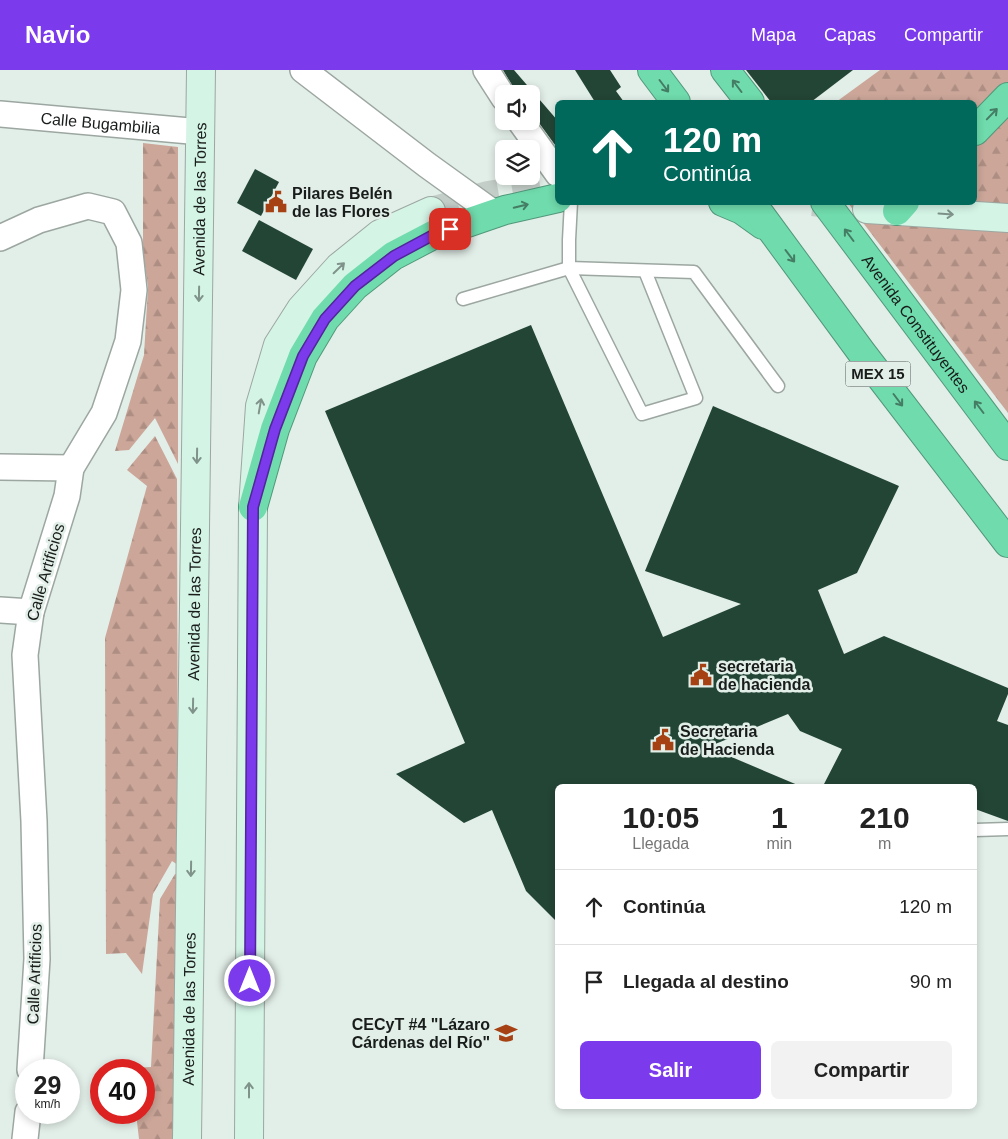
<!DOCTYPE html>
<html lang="es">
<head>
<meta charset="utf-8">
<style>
	:root { --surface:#fff; --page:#f2f2f2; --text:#222; --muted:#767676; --line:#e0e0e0; --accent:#7c3aed }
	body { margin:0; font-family:Arial,sans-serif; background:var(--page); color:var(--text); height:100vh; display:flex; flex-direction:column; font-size:19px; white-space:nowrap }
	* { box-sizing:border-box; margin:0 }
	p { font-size:16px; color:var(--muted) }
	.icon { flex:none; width:28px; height:28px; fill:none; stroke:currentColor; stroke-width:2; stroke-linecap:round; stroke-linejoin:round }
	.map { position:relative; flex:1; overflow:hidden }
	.panel { position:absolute; left:555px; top:714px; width:422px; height:325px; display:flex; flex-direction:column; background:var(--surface); border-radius:8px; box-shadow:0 2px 8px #0003 }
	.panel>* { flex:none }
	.top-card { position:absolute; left:555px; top:30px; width:422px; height:105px; border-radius:8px; box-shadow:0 2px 8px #0003; background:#00695c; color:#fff; overflow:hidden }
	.controls { position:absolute; left:495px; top:15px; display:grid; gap:10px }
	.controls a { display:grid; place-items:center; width:45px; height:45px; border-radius:8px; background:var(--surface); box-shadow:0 2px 8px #0003; font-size:25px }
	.speed { position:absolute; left:15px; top:989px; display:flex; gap:10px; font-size:25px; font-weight:700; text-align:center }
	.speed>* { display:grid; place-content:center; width:65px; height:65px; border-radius:50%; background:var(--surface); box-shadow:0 2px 8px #0003; line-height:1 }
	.speed small { font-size:12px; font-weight:400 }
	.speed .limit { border:8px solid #d22; background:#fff; color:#111 }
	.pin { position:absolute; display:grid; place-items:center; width:42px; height:42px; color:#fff; margin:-21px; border-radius:10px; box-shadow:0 2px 8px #0006 }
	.me { position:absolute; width:55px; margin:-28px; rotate:0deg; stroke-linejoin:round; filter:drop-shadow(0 0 4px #0008) }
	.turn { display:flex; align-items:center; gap:18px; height:105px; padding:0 25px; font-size:22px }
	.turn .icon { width:65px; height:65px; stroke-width:2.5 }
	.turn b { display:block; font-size:35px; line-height:42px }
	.eta { display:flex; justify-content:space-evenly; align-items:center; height:85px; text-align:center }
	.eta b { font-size:30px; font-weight:600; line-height:35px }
	.button { display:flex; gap:10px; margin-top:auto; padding:10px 25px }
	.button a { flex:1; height:58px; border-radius:8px; background:var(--accent); color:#fff; font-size:20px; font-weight:600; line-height:58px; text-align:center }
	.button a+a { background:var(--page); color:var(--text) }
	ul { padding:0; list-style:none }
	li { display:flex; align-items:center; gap:15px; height:75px; padding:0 25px; border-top:1px solid var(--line) }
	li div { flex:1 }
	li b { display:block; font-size:19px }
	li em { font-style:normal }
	header { display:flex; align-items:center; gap:30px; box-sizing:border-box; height:70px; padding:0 25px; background:var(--accent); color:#fff }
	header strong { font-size:24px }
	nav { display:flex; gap:28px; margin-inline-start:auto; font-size:18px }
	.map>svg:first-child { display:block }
	.forest { fill:url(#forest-firs) }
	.building { fill:#234536 }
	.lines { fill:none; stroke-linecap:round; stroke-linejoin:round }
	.secondary-tunnel { stroke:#c4cec9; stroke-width:28; stroke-dasharray:28 14; stroke-linecap:butt }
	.lane-casing { stroke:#9ca7a1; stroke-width:15 }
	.street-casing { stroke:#9ca7a1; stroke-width:28 }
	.secondary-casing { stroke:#9ca7a1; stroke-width:30 }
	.highway-casing { stroke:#51987a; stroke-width:30 }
	.lane { stroke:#fff; stroke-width:12 }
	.street { stroke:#fff; stroke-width:25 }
	.secondary { stroke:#d4f4e6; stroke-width:28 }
	.highway { stroke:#70dbad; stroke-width:28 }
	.oneway { stroke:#447c64 }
	.oneway2 { stroke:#7f938a }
	.route-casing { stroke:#51269a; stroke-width:12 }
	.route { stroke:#7c3aed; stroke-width:9 }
	.labels { text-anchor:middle; stroke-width:5; stroke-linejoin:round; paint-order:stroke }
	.shield { fill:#e2eee8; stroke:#555b58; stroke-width:1 }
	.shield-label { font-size:15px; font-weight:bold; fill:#181c1a }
	.street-label { font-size:16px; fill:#181c1a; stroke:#e2eee8 }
	.poi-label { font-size:16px; font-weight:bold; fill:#181c1a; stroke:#e2eee8; text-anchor:start }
</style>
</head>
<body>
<header>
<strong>Navio</strong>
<nav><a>Mapa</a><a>Capas</a><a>Compartir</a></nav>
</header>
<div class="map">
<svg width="1008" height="1069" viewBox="0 0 1008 1069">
	<defs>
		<pattern id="forest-firs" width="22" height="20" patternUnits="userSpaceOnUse" patternTransform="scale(1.25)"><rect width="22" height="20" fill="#cba699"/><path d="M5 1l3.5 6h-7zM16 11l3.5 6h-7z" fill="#ae8e83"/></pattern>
	</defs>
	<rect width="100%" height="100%" fill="#e2eee8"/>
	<!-- forest -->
	<g class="forest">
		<polygon points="880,0 1008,0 1008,343 848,133 975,132 975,32 836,32"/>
		<polygon points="143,73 178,77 178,394 155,348 129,380 115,381 144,285 148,217 143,182"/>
		<polygon points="155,366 177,409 178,795 172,791 153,824 142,904 126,883 106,884 105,568 147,416 127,400"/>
		<polygon points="175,804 179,805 178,1069 139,1069 136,1043 144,1042 144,1000 132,1000 132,998 151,997 160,829"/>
	</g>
	<!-- building -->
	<g class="building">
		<polygon points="503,0 514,0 558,51 558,79 531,42 531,24 517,24"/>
		<polygon points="575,0 610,0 621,17 616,21 624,32 595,32"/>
		<polygon points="746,0 853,0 811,32 771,32"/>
		<polygon points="255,99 279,112 261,146 237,133"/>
		<polygon points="259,150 313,179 296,210 242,181"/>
		<polygon points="531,255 663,567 741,534 645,501 713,336 899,416 857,503 818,520 844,584 884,566 1008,618 1008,624 997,651 1008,655 1008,751 975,739 975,716 823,716 842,679 800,661 788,644 708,677 800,716 558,716 558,853 526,821 492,740 464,753 396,704 465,673 325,341"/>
	</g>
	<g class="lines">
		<!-- secondary-tunnel -->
		<g class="secondary-tunnel">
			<polyline points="813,132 867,139"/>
			<polyline points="431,141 488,125 558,113"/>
		</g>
		<!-- lane casing -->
		<g class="lane-casing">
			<g id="lane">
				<polyline points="571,132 569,170 569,198 694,202 778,316"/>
				<polyline points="463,229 569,198 642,344 696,328 645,201"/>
				<polyline points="975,760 1008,759"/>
			</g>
		</g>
		<!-- street casing -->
		<g class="street-casing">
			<g id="street">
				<polyline points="303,0 427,95 495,144"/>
				<polyline points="486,0 504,28"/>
				<path id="s1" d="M0,44l201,18"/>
				<polyline points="520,51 558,104"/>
				<polyline points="0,168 39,150 88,136 113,142 129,173 134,220 128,271 104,343 71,398 67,426 31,542 25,585 34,751 37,889 30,1000"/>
				<polyline points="0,397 71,398"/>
				<polyline points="0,540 31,542"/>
				<polyline points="25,1069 28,1042"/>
			</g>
		</g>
		<!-- secondary casing -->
		<g class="secondary-casing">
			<g id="secondary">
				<polyline points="867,139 1008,148"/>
				<path id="s2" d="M187,1069l14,-1069"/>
				<polyline points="249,1069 253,437 260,336 278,275 301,239 339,197 380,164 431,141"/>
			</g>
		</g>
		<!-- highway casing -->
		<g class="highway-casing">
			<g id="highway">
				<polyline points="652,0 676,32"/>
				<polyline points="725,0 750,32"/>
				<polyline points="975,61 1008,27"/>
				<polyline points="723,132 742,140 763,155"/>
				<polyline points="751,132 862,283 1008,473"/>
				<path id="s3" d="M825,132l183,244"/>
				<polyline points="897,141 905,132"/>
				<polyline points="253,437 275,359 303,286 325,249 355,216 393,186 435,164 505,140 558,128"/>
			</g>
		</g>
		<!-- lane -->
		<use href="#lane" class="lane"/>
		<!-- street -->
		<use href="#street" class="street"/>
		<!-- secondary -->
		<use href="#secondary" class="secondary"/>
		<!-- highway -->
		<use href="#highway" class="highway"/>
	</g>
	<!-- one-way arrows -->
	<defs><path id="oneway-shaft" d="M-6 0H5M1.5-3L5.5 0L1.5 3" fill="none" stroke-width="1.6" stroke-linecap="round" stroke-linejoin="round" transform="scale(1.25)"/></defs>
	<g class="oneway">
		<use href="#oneway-shaft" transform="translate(664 16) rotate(53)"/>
		<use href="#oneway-shaft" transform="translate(737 16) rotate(-127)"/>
		<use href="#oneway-shaft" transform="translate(992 44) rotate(-46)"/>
		<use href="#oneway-shaft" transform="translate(521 136) rotate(-14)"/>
		<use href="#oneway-shaft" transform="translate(849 165) rotate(-127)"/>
		<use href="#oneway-shaft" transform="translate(790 186) rotate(53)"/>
		<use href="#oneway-shaft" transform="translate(898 330) rotate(53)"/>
		<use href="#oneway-shaft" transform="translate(979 337) rotate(-127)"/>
	</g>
	<g class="oneway2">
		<use href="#oneway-shaft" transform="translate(946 144) rotate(4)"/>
		<use href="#oneway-shaft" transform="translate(339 198) rotate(-44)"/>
		<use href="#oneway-shaft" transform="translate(199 224) rotate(91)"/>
		<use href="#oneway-shaft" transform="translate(260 336) rotate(-80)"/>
		<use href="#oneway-shaft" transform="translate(197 386) rotate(91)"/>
		<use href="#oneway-shaft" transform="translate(193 636) rotate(91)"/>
		<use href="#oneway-shaft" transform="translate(191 799) rotate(91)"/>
		<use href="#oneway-shaft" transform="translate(249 1020) rotate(-90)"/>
	</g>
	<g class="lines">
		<!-- route casing -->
		<g class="route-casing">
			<polyline id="route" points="250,911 253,437 275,359 303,286 325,249 355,216 394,186 435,164 450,159"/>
		</g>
		<!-- route -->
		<use href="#route" class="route"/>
	</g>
	<!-- icons -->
	<defs>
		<g id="civic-bare" transform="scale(1.725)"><path d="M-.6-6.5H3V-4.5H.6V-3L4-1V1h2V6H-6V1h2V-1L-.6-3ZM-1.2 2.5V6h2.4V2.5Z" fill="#a64113" stroke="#e2eee8" stroke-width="2.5" paint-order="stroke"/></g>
		<g id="school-bare" transform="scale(1.725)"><path d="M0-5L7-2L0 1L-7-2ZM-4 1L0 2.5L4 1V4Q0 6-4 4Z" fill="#a64113" stroke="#e2eee8" stroke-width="2.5" paint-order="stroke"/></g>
	</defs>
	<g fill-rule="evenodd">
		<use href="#civic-bare" x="276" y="132"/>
		<use href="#civic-bare" x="701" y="605"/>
		<use href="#civic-bare" x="663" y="670"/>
		<use href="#school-bare" x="506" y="963"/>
	</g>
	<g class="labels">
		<!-- shield labels -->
		<rect class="shield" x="845.5" y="291.5" width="65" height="25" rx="4"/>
		<g class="shield-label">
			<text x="878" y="309">MEX 15</text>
		</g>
		<!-- street labels -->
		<g class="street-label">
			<text dy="6" stroke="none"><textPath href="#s1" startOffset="101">Calle Bugambilia</textPath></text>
			<text dy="6" stroke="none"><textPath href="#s2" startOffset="940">Avenida de las Torres</textPath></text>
			<text dy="6" stroke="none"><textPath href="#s3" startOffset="152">Avenida Constituyentes</textPath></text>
			<text transform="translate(45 502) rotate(-74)" y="6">Calle Artificios</text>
			<text dy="6" stroke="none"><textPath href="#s2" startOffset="535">Avenida de las Torres</textPath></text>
			<text transform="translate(34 904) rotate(-88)" y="6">Calle Artificios</text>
			<text dy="6" stroke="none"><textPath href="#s2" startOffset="130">Avenida de las Torres</textPath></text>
		</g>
		<!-- poi labels -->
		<g class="poi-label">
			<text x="292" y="129">Pilares Belén<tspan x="292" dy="18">de las Flores</tspan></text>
			<text x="718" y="602">secretaria<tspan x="718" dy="18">de hacienda</tspan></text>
			<text x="680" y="667">Secretaria<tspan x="680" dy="18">de Hacienda</tspan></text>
			<text x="490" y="960" text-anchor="end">CECyT #4 "Lázaro<tspan x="490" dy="18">Cárdenas del Río"</tspan></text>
		</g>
	</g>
</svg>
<div class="controls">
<a><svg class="icon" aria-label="sound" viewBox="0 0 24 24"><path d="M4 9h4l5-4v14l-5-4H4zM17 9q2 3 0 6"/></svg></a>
<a><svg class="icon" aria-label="layers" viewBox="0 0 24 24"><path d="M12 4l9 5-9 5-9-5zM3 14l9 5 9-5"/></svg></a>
</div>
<div class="speed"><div>29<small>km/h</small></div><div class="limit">40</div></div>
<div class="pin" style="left:450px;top:159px;background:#d93025"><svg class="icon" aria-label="arrive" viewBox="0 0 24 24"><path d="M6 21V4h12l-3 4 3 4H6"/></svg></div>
<svg class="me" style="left:250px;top:911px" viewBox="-20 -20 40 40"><circle r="17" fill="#7c3aed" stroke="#fff" stroke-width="3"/><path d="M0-11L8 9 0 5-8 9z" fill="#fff"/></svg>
<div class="top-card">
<div class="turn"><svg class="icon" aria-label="ahead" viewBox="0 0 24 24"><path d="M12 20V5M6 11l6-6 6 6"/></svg><div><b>120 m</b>Continúa</div></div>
</div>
<section class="panel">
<div class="eta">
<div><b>10:05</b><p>Llegada</p></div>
<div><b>1</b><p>min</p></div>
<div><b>210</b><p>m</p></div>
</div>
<ul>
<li><svg class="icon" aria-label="ahead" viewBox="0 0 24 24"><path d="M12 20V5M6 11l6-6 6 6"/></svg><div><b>Continúa</b></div><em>120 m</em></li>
<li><svg class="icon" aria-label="arrive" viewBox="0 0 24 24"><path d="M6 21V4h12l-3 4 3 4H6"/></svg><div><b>Llegada al destino</b></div><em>90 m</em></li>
</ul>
<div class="button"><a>Salir</a><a>Compartir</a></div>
</section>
</div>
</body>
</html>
